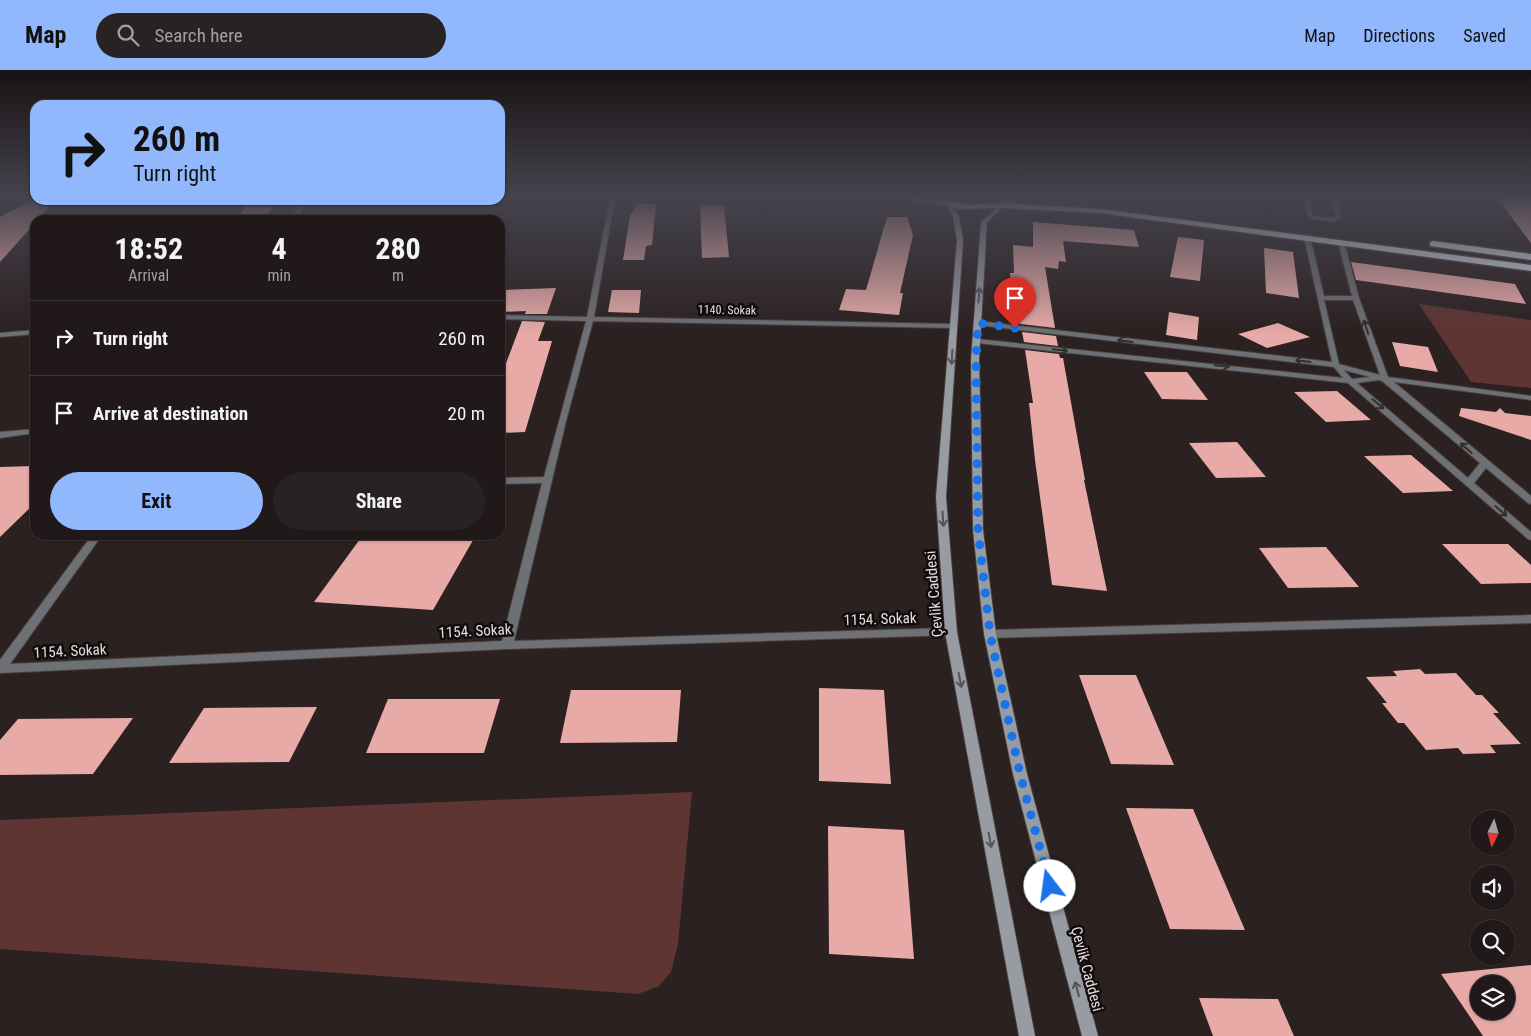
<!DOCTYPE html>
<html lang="en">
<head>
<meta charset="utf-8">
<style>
	:root { --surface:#211919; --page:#292222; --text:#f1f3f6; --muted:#a2a0a2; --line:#3e3838; --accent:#91b8fd }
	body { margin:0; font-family:"Roboto Condensed",sans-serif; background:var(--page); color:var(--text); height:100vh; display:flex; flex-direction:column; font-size:19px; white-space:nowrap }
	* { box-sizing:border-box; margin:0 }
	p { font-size:16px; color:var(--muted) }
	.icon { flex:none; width:28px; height:28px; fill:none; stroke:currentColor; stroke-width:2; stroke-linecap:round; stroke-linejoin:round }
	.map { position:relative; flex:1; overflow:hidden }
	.panel { position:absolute; left:30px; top:145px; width:475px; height:325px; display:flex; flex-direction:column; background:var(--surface); border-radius:15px; box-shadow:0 1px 4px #0004,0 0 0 1px var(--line) }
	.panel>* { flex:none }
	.top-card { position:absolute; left:30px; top:30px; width:475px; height:105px; border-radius:15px; box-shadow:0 1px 4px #0004,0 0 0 1px var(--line); background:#91b8fd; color:#111; overflow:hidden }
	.needle { width:32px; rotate:185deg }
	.controls { position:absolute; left:1470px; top:740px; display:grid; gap:10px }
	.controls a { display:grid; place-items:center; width:45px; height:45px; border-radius:50%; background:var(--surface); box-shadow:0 1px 4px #0004,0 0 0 1px var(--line); font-size:25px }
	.pin { position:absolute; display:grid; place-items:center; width:42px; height:42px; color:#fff; margin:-51px -21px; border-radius:50% 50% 50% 0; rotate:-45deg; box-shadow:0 0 5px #0007 }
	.pin .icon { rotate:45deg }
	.me { position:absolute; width:55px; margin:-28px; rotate:345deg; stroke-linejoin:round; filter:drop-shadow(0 0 4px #0008) }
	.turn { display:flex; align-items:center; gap:18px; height:105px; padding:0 20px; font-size:22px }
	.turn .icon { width:65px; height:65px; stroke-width:2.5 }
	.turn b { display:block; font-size:35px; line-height:42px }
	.eta { display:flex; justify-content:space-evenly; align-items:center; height:85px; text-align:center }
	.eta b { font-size:30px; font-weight:700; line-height:35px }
	.action { display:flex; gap:10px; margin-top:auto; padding:10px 20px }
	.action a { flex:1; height:58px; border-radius:30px; background:var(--accent); color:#111; font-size:20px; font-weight:700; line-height:58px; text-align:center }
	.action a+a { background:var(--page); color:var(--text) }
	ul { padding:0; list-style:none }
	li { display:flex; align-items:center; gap:15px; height:75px; padding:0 20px; border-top:1px solid var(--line) }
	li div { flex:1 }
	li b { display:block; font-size:19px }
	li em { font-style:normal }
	header { display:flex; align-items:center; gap:30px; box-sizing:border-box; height:70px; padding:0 25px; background:var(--accent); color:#111 }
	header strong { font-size:24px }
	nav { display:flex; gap:28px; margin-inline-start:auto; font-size:18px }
	.search { width:350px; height:45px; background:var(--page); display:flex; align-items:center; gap:12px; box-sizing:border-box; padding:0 18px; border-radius:28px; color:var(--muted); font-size:19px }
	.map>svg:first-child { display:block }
	.green { fill:#5e3533 }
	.building { fill:#e7aaa7; fill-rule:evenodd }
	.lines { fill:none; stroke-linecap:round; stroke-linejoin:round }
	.street-casing { stroke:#4a3f3f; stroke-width:2 }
	.secondary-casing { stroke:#4a3f3f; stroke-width:2 }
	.highway-casing { stroke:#4a3f3f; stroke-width:3 }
	.street { fill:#6d7074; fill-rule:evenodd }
	.secondary { fill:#979ba2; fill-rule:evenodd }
	.highway { fill:#d5dbe6; fill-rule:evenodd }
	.oneway { stroke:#545457 }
	.oneway2 { stroke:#312f30 }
	.route { stroke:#1a73e8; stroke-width:9; stroke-dasharray:0 16.2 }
	.labels { text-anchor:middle; stroke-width:5; stroke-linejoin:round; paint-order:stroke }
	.far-street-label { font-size:12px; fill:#e6dede; stroke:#110c0c }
	.street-label { font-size:15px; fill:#e6dede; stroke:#110c0c }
</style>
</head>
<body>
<header>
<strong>Map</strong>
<div class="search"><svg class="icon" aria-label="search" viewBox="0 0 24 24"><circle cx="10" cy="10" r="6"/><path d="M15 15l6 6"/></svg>Search here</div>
<nav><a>Map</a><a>Directions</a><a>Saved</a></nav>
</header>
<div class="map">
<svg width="1531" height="966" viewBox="0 0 1531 966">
	<rect width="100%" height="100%" fill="#2c2121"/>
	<!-- green -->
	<g class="green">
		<polygon points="1419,234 1531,250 1531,318 1471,312"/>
		<polygon points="692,722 678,874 671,902 659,916 638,924 0,879 0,750"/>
	</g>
	<!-- building -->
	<g class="building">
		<polygon points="1497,128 1531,128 1531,173"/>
		<polygon points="33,130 55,130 38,150 35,150 35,153 0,192 0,147"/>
		<polygon points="252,130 278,130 263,150 235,150"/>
		<polygon points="637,134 656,134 652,175 646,176 644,190 623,190 630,145"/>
		<polygon points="700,135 724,135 729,187 702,188"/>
		<polygon points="887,147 907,147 913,165 900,223 903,223 899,245 839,240 846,219 866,220"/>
		<polygon points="1033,152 1134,160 1139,177 1063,171 1066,192 1059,191 1058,199 1045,197 1055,258 1021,254 1014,252 1010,203 1014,203 1013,175 1033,177"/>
		<polygon points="1178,167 1204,170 1200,211 1170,207"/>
		<polygon points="1264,178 1293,182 1299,228 1266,223"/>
		<polygon points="1351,192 1515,214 1526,234 1356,210"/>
		<polygon points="556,218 547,244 525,244 526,241 500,242 500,220"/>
		<polygon points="612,220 641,220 639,243 608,242"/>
		<polygon points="1169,242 1199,247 1197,270 1166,265"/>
		<polygon points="522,251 545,252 538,271 552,271 525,362 500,363 500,309"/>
		<polygon points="1278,253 1310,267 1267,278 1238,264"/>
		<polygon points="1022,262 1056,266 1058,276 1024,272"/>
		<polygon points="1392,272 1428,277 1438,302 1400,296"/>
		<polygon points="1025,280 1059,284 1060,288 1063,288 1085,410 1084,410 1107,521 1052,515 1035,390 1029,333 1033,333"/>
		<polygon points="1144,302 1187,302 1208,330 1162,329"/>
		<polygon points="1337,321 1371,350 1326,352 1294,322"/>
		<polygon points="1461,338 1496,342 1500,338 1505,343 1531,346 1531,370 1459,346"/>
		<polygon points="1237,372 1266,407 1216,408 1189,373"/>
		<polygon points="1411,385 1453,421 1403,423 1364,386"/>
		<polygon points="35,396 35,433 0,467 0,397"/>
		<polygon points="363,465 476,465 433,540 314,532"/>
		<polygon points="1442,474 1508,474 1531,495 1531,513 1481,514"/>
		<polygon points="1326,477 1359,517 1288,518 1259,478"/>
		<polygon points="1420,599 1425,604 1456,603 1476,625 1482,625 1499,643 1493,643 1521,674 1490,675 1496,683 1463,684 1458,678 1426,680 1404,653 1398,653 1382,633 1387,633 1366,607 1397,606 1393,601"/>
		<polygon points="1079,605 1136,605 1174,695 1111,694"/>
		<polygon points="819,618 884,620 891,714 819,711"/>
		<polygon points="571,620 681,620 677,672 560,673"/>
		<polygon points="388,629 500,629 484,683 366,683"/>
		<polygon points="317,637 289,692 169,693 204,638"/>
		<polygon points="133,648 93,704 0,705 0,670 18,649"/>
		<polygon points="1126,738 1193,739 1245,860 1170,859"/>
		<polygon points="828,756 904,760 914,889 829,884"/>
		<path d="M1531,895v71h-48l-42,-62zM1479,914h27v27h-27z"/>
		<polygon points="1199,928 1278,929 1294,966 1213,966"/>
	</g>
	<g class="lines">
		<!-- street casing -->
		<g class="street-casing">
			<g id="street">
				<polygon points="610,128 615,128 594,247 954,254 957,256 954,258 593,251 566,351 514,571 951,558 955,559 957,562 955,565 507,579 0,603 0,590 92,465 102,465 10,594 502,571 542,413 500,414 500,408 544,407 586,251 500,249 500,245 587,247"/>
				<polygon points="1303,128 1308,128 1313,146 1333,148 1336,147 1330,128 1335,128 1342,148 1333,152 1309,148"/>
				<polygon points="303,130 309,130 296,150 290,150"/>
				<path d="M1307,165l3,2 14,59h28l-14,-54 3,-2 3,2 15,56 29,79 143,19v4l-137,-18 137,114v8l-3,-1 -42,-35 -12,15 57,49v8l-3,-1 -180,-156 -371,-40 -4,-2 4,-2 366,39 -9,-11 -356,-42 -3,-2 3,-2 354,41 -28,-125zM1324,230h29l27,75 -41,-11zM1344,300l26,7 -18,2zM1379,310l3,1 98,82 -12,15 -111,-95z"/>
				<polygon points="35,260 35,264 0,267 0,263"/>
				<polygon points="35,359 35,363 0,368 0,362"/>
				<polygon points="1531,545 1531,553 990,568 986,567 984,564 986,561 990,560"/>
			</g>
		</g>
		<!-- secondary casing -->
		<g class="secondary-casing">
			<g id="secondary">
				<polygon points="899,128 915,128 952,134 959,147 963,170 946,427 957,562 1035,966 1019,966 945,562 936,427 957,170 953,147 948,136"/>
				<polygon points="1001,134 1003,137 987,152 979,290 983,460 996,564 1027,704 1098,966 1082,966 1013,704 984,564 973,460 971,290 981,152"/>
			</g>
		</g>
		<!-- highway casing -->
		<g class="highway-casing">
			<g id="highway">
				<polygon points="926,128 970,135 1011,132 1015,134 1100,139 1531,195 1531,201 1100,143 1001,138 959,139"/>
				<polygon points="1433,171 1531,184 1531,190 1430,176 1430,172"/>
			</g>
		</g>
		<!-- street -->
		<use href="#street" class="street"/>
		<!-- secondary -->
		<use href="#secondary" class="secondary"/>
		<!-- highway -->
		<use href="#highway" class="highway"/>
	</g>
	<!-- one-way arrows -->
	<defs><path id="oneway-shaft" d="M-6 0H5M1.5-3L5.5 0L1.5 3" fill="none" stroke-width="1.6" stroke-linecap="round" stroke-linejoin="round" transform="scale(1.25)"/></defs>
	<g class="oneway">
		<use href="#oneway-shaft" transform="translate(979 225) rotate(-86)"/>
		<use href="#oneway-shaft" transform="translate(952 287) rotate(93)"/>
		<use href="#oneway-shaft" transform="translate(943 449) rotate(86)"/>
		<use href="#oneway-shaft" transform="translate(960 610) rotate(79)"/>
		<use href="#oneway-shaft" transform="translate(990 770) rotate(79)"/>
		<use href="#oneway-shaft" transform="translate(1077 919) rotate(-105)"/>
	</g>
	<g class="oneway2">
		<use href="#oneway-shaft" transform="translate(1366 257) rotate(-108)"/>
		<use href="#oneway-shaft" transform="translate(1125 271) rotate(-173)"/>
		<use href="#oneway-shaft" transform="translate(1060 280) rotate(6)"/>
		<use href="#oneway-shaft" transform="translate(1303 291) rotate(-173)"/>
		<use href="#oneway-shaft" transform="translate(1222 296) rotate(6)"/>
		<use href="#oneway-shaft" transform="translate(1378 334) rotate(41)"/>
		<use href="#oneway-shaft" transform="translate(1466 378) rotate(-139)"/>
		<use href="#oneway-shaft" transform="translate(1501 441) rotate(41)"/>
	</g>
	<!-- sky -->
	<linearGradient id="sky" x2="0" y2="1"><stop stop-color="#181212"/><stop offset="0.48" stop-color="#45434e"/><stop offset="1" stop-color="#45434e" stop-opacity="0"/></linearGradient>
	<rect width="1531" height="264" fill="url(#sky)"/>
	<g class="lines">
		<!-- route -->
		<polyline class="route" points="1015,258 978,253 976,290 978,460 990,564 1020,704 1050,816"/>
	</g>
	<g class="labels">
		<!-- far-street labels -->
		<g class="far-street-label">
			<text transform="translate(727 240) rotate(1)" y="4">1140. Sokak</text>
		</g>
		<!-- street labels -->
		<g class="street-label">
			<text transform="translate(934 524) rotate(-95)" y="5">Çevlik Caddesi</text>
			<text transform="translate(880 549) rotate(-2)" y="5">1154. Sokak</text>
			<text transform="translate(475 561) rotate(-3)" y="5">1154. Sokak</text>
			<text transform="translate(70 581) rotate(-3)" y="5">1154. Sokak</text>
			<text transform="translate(1087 899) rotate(75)" y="5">Çevlik Caddesi</text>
		</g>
	</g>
</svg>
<div class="controls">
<a><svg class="needle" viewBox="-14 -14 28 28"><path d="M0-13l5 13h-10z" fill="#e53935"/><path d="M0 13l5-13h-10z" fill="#a2a0a2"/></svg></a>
<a><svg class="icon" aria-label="sound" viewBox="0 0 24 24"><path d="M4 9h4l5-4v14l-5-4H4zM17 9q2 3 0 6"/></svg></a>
<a><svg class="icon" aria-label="search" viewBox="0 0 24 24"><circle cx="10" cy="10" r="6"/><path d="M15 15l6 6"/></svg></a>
<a><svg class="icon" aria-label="layers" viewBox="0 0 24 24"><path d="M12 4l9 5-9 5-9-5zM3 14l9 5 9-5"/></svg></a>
</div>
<div class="pin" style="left:1015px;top:258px;background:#d93025"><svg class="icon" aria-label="arrive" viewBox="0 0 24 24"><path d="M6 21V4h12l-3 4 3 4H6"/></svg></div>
<svg class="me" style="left:1050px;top:816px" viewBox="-20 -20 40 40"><circle r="19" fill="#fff"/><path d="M0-13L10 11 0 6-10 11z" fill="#1a73e8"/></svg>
<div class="top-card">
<div class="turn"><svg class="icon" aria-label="right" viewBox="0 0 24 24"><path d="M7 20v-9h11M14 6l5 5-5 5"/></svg><div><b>260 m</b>Turn right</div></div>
</div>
<section class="panel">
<div class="eta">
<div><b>18:52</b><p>Arrival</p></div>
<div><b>4</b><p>min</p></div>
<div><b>280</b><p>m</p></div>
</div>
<ul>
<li><svg class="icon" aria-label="right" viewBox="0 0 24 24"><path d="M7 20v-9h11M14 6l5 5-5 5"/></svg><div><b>Turn right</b></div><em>260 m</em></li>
<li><svg class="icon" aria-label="arrive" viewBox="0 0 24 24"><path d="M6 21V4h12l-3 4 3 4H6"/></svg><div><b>Arrive at destination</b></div><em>20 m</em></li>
</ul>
<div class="action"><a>Exit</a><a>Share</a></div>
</section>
</div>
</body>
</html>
